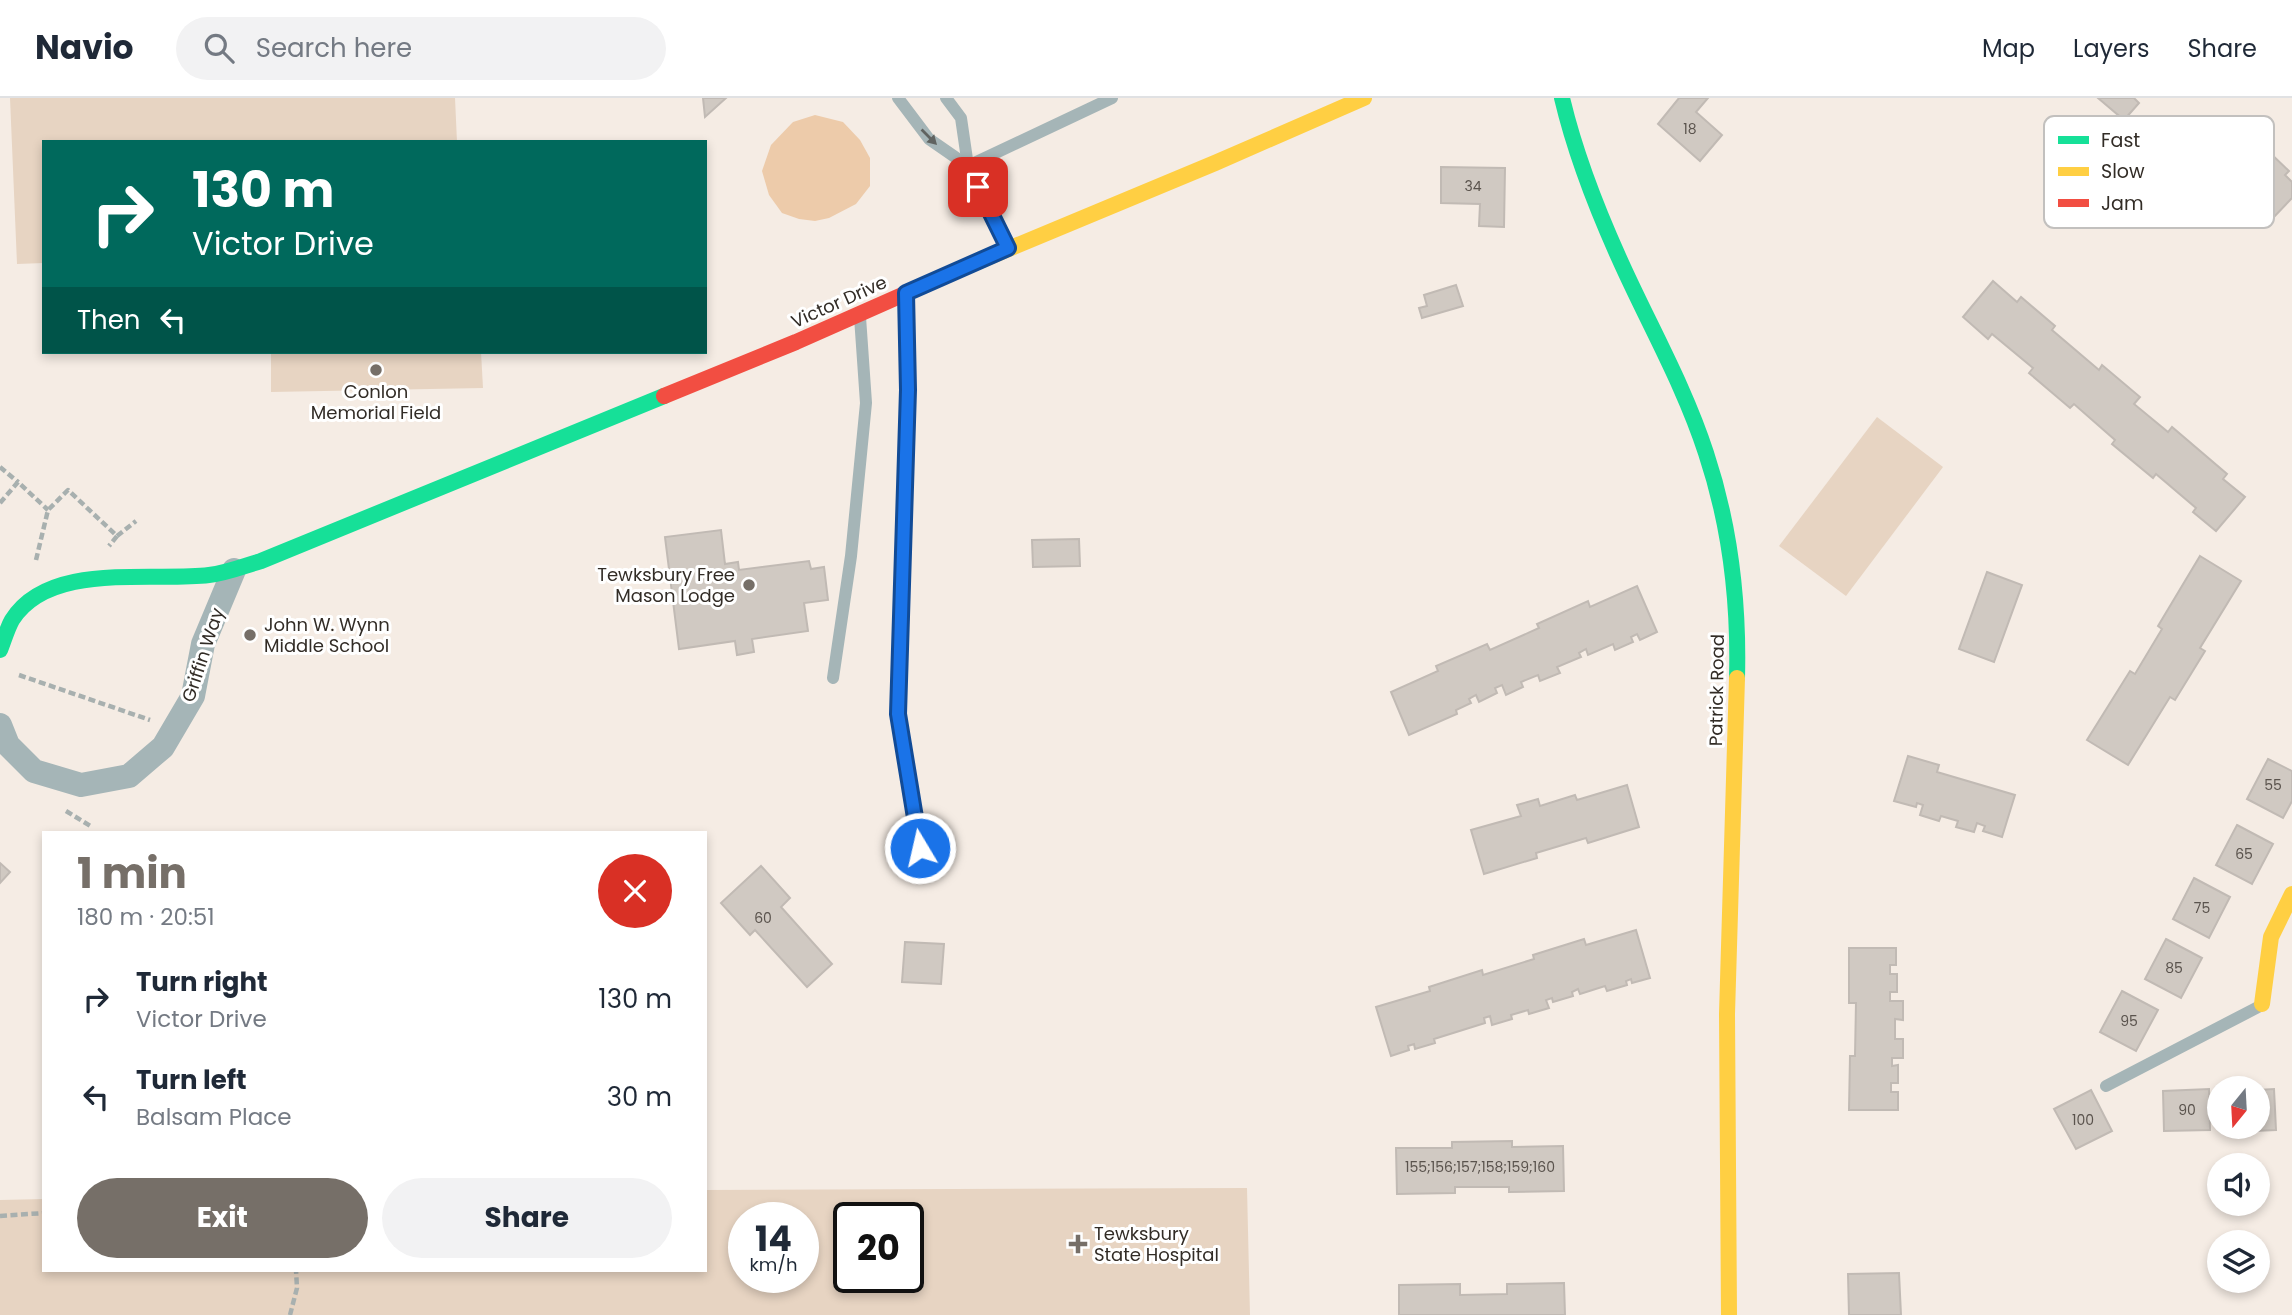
<!DOCTYPE html>
<html lang="en">
<head>
<meta charset="utf-8">
<style>
	:root { --surface:#fff; --page:#f2f2f3; --text:#1f2937; --muted:#747a83; --line:#e0e1e3; --accent:#766f68 }
	body { margin:0; font-family:Poppins,sans-serif; background:var(--page); color:var(--text); height:100vh; display:flex; flex-direction:column; font-size:26px; white-space:nowrap }
	* { box-sizing:border-box; margin:0 }
	p { font-size:23px; color:var(--muted) }
	.icon { flex:none; width:38px; height:38px; fill:none; stroke:currentColor; stroke-width:2; stroke-linecap:round; stroke-linejoin:round }
	.map { position:relative; flex:1; overflow:hidden }
	.panel { position:absolute; left:42px; top:733px; width:665px; height:441px; display:flex; flex-direction:column; background:var(--surface); border-radius:0px; box-shadow:0 4px 10px #0003 }
	.panel>* { flex:none }
	.hud { position:absolute; left:42px; top:42px; width:665px; height:214px; border-radius:0px; box-shadow:0 4px 10px #0003; background:#00695c; color:#fff; overflow:hidden }
	.needle { width:46px; rotate:198deg }
	.buttons { position:absolute; left:2207px; top:978px; display:grid; gap:14px }
	.buttons a { display:grid; place-items:center; width:63px; height:63px; border-radius:50%; background:var(--surface); box-shadow:0 4px 10px #0003; font-size:35px }
	.speed { position:absolute; left:728px; top:1104px; display:flex; gap:14px; font-size:35px; font-weight:700; text-align:center }
	.speed>* { display:grid; place-content:center; width:91px; height:91px; border-radius:50%; background:var(--surface); box-shadow:0 4px 10px #0003; line-height:1 }
	.speed small { font-size:18px; font-weight:400 }
	.speed .limit { border:4px solid #111; border-radius:10px; background:#fff; color:#111 }
	.pin { position:absolute; display:grid; place-items:center; width:60px; height:60px; color:#fff; margin:-30px; border-radius:14px; box-shadow:0 4px 10px #0006 }
	.me { position:absolute; width:77px; margin:-38px; rotate:351deg; stroke-linejoin:round; filter:drop-shadow(0 0 5px #0008) }
	.turn { display:flex; align-items:center; gap:24px; height:147px; padding:0 35px; font-size:32px }
	.turn .icon { width:91px; height:91px; stroke-width:2.5 }
	.turn b { display:block; font-size:49px; line-height:60px }
	.then { display:flex; align-items:center; height:66px; padding:0 35px; background:#0003; gap:14px; font-size:26px }
	.round { display:grid; place-items:center; flex:none; width:74px; height:74px; border-radius:37px; background:var(--page) }
	.overview { display:flex; align-items:center; justify-content:space-between; height:119px; padding:0 35px }
	h1 { font-size:42px; font-weight:700; line-height:52px; color:var(--accent) }
	.primary-button { display:flex; gap:14px; margin-top:auto; padding:14px 35px }
	.primary-button a { flex:1; height:80px; border-radius:42px; background:var(--accent); color:#fff; font-size:28px; font-weight:700; line-height:80px; text-align:center }
	.primary-button a+a { background:var(--page); color:var(--text) }
	ul { padding:0; list-style:none }
	li { display:flex; align-items:center; gap:21px; height:98px; padding:0 35px }
	li div { flex:1 }
	li b { display:block; font-size:26px }
	li em { font-style:normal }
	header { display:flex; align-items:center; gap:42px; box-sizing:border-box; height:98px; padding:0 35px; background:var(--surface); border-bottom:2px solid var(--line) }
	header strong { font-size:33px }
	nav { display:flex; gap:38px; margin-inline-start:auto; font-size:24px }
	.search { width:490px; height:63px; background:var(--page); display:flex; align-items:center; gap:18px; box-sizing:border-box; padding:0 24px; border-radius:38px; color:var(--muted); font-size:26px }
	.map>svg:first-child { display:block }
	.green { fill:#e7d4c2; fill-rule:evenodd }
	.water { fill:#edcbaa }
	.building { fill:#d0c9c2; stroke:#c1bab4; stroke-width:2 }
	.lines { fill:none; stroke-linecap:round; stroke-linejoin:round }
	.path { stroke:#a8b0af; stroke-width:4.5; stroke-dasharray:7 3.5; stroke-linecap:butt }
	.lane { stroke:#a5b5b7; stroke-width:12 }
	.street { stroke:#a5b5b7; stroke-width:24 }
	.fast { stroke:#16e098; stroke-width:16 }
	.slow { stroke:#ffcf43; stroke-width:16 }
	.jam { stroke:#f24e42; stroke-width:16 }
	.oneway { fill:#606360 }
	.route-casing { stroke:#114b97; stroke-width:18 }
	.route { stroke:#1a73e8; stroke-width:12 }
	.poi-dot { fill:#766f68; stroke:#fff; stroke-width:2.5 }
	.labels { text-anchor:middle; stroke-width:6; stroke-linejoin:round; paint-order:stroke }
	.number-label { font-size:14px; fill:#5a534d }
	.street-label { font-size:18px; fill:#322c26; stroke:#fff }
	.poi-label { font-size:18px; fill:#322c26; stroke:#fff; text-anchor:start }
	.key { fill:#fff; stroke:#c2c0be; stroke-width:2 }
	.key-label { font-size:19px; fill:#322c26 }
</style>
</head>
<body>
<header>
<strong>Navio</strong>
<div class="search"><svg class="icon" aria-label="search" viewBox="0 0 24 24"><circle cx="10" cy="10" r="6"/><path d="M15 15l6 6"/></svg>Search here</div>
<nav><a>Map</a><a>Layers</a><a>Share</a></nav>
</header>
<div class="map">
<svg width="2292" height="1217" viewBox="0 0 2292 1217">
	<rect width="100%" height="100%" fill="#f5ece4"/>
	<!-- green -->
	<g class="green">
		<polygon points="10,0 455,0 457,44 44,44 44,165 17,166"/>
		<polygon points="271,254 481,254 483,290 271,294"/>
		<polygon points="1877,319 1943,369 1846,498 1779,448"/>
		<path d="M1247,1090l3,127h-1250v-115l44,-1v71h661v-80zM744,1120h59v60h-59zM849,1120h59v60h-59z"/>
	</g>
	<!-- water -->
	<polygon class="water" points="815,17 843,24 860,42 870,60 870,88 856,106 829,120 815,123 799,121 782,115 769,97 762,73 771,47 793,24"/>
	<!-- building -->
	<g class="building">
		<polygon points="703,0 726,0 705,19"/>
		<polygon points="1679,0 1708,0 1696,14 1722,37 1700,63 1658,26"/>
		<polygon points="2098,0 2134,0 2139,5 2124,22"/>
		<polygon points="2233,28 2264,57 2268,53 2289,73 2285,77 2292,84 2292,100 2271,122 2234,87 2243,78 2235,71 2231,76 2208,54"/>
		<polygon points="1441,69 1505,70 1504,129 1479,128 1480,106 1441,105"/>
		<polygon points="1993,183 2017,204 2021,199 2055,228 2052,232 2099,272 2102,267 2140,299 2134,306 2168,334 2172,329 2227,376 2223,381 2245,399 2216,433 2193,414 2196,410 2156,376 2153,380 2112,346 2115,342 2074,306 2070,310 2029,275 2033,270 1992,236 1988,241 1963,219"/>
		<polygon points="1456,187 1463,208 1422,220 1419,210 1427,208 1424,197"/>
		<polygon points="721,432 725,466 738,464 739,472 809,463 811,471 824,469 828,502 804,505 808,533 752,541 754,554 737,557 735,543 679,551 665,439"/>
		<polygon points="1079,441 1080,468 1033,469 1032,442"/>
		<polygon points="2200,458 2241,483 2200,550 2205,553 2175,602 2170,599 2128,667 2087,642 2130,573 2135,576 2162,531 2158,528"/>
		<polygon points="1987,474 2022,487 1994,564 1959,551"/>
		<polygon points="1637,488 1657,534 1640,542 1637,536 1631,539 1633,544 1615,552 1613,546 1588,557 1586,551 1579,555 1581,559 1557,569 1560,575 1540,583 1538,577 1521,584 1523,589 1506,597 1502,587 1495,590 1497,595 1479,604 1476,597 1469,601 1471,605 1456,612 1457,616 1409,637 1391,594 1438,573 1436,568 1487,546 1490,552 1539,530 1537,526 1588,503 1590,509"/>
		<polygon points="1908,658 1939,667 1937,674 2015,697 2002,739 1983,733 1985,728 1977,725 1974,734 1956,729 1958,723 1941,718 1939,723 1920,717 1923,707 1917,705 1916,709 1894,703"/>
		<polygon points="2268,661 2292,673 2292,703 2283,720 2247,701"/>
		<polygon points="1627,687 1639,729 1588,745 1586,740 1536,755 1537,760 1484,776 1471,732 1521,718 1517,707 1538,701 1540,708 1575,697 1577,702"/>
		<polygon points="2237,727 2273,746 2252,786 2216,767"/>
		<polygon points="0,765 10,774 0,785"/>
		<polygon points="761,768 790,800 781,809 832,866 807,889 755,832 750,837 721,805"/>
		<polygon points="2194,780 2230,799 2209,840 2173,821"/>
		<polygon points="1636,832 1650,880 1632,885 1631,881 1626,883 1627,887 1607,893 1605,888 1580,896 1578,891 1572,894 1573,898 1553,904 1552,900 1546,902 1549,910 1529,916 1528,912 1511,917 1512,921 1492,927 1490,918 1484,920 1485,925 1434,941 1435,945 1415,951 1414,946 1408,948 1409,952 1391,958 1376,909 1430,893 1429,889 1482,872 1483,877 1534,861 1533,857 1584,841 1586,847"/>
		<polygon points="2166,841 2202,860 2181,900 2145,881"/>
		<polygon points="905,844 944,846 941,886 902,884"/>
		<polygon points="1849,850 1896,850 1896,867 1890,867 1890,876 1897,876 1897,894 1890,894 1890,903 1903,903 1903,922 1895,921 1895,941 1903,941 1903,960 1892,960 1892,968 1898,967 1898,985 1891,985 1891,994 1898,994 1898,1012 1849,1012 1850,958 1855,958 1856,905 1849,905"/>
		<polygon points="2122,893 2158,912 2136,953 2100,934"/>
		<polygon points="2209,991 2210,1032 2164,1033 2163,993"/>
		<polygon points="2274,991 2276,1032 2230,1034 2230,1029 2258,1029 2258,992"/>
		<polygon points="2091,992 2112,1033 2076,1051 2054,1011"/>
		<polygon points="1512,1043 1512,1049 1563,1048 1564,1093 1509,1094 1509,1089 1455,1089 1455,1095 1397,1096 1396,1050 1452,1050 1452,1044"/>
		<polygon points="1899,1175 1901,1217 1849,1217 1848,1176"/>
		<polygon points="1564,1185 1565,1217 1399,1217 1399,1187 1460,1186 1460,1197 1507,1196 1507,1186"/>
	</g>
	<g class="lines">
		<!-- path -->
		<g class="path">
			<polyline points="0,369 18,384"/>
			<polyline points="0,405 18,384 48,412"/>
			<polyline points="117,438 136,423"/>
			<polyline points="36,462 48,412 68,392 117,438 109,448"/>
			<polyline points="19,577 150,622"/>
			<polyline points="66,713 92,729"/>
			<polyline points="0,1118 44,1115"/>
			<polyline points="290,1217 297,1190 296,1172"/>
		</g>
		<!-- lane -->
		<g class="lane">
			<polyline points="898,0 929,41 968,68"/>
			<polyline points="946,0 961,20 968,68 1006,146"/>
			<polyline points="968,68 1112,0"/>
			<polyline points="906,199 908,292 898,616 920,750"/>
			<polyline points="833,580 851,458 866,305 860,219"/>
			<polyline points="2106,988 2262,907"/>
		</g>
		<!-- street -->
		<polyline class="street" points="0,627 8,647 34,673 81,687 129,678 163,649 193,598 203,546 234,472"/>
		<!-- fast -->
		<g class="fast">
			<path d="M1562,0c13,55 34,109 57,160 29,65 65,127 87,195 24,72 33,149 31,225"/>
			<path d="M0,552c4,-10 7,-21 12,-30 37,-59 139,-38 197,-45 18,-2 35,-9 52,-14l403,-165"/>
		</g>
		<!-- slow -->
		<g class="slow">
			<polyline points="970,167 1215,65 1364,0"/>
			<polyline points="2262,906 2271,839 2292,796"/>
			<polyline points="1729,1217 1727,916 1737,580"/>
		</g>
		<!-- jam -->
		<polyline class="jam" points="664,298 796,244 970,167"/>
	</g>
	<!-- one-way arrows -->
	<defs><path id="oneway-solid" d="M-6-.8H1V-3.2L6.5 0L1 3.2V.8H-6Z" transform="scale(1.75)"/></defs>
	<use class="oneway" href="#oneway-solid" transform="translate(929 39) rotate(45)"/>
	<g class="lines">
		<!-- route casing -->
		<g class="route-casing">
			<polyline id="route" points="920,750 898,616 908,292 906,195 1008,150 978,89"/>
		</g>
		<!-- route -->
		<use href="#route" class="route"/>
	</g>
	<!-- markers -->
	<g class="poi-dot">
		<circle cx="376" cy="272" r="7"/>
		<circle cx="749" cy="487" r="7"/>
		<circle cx="250" cy="537" r="7"/>
		<path d="M1074.5 1135.5h7v7h7v7h-7v7h-7v-7h-7v-7h7z"/>
	</g>
	<g class="labels">
		<!-- number labels -->
		<g class="number-label">
			<text x="1690" y="36">18</text>
			<text x="1473" y="93">34</text>
			<text x="2273" y="692">55</text>
			<text x="2244" y="761">65</text>
			<text x="2202" y="815">75</text>
			<text x="763" y="825">60</text>
			<text x="2174" y="875">85</text>
			<text x="2129" y="928">95</text>
			<text x="2187" y="1017">90</text>
			<text x="2083" y="1027">100</text>
			<text x="1480" y="1074">155;156;157;158;159;160</text>
		</g>
		<!-- street labels -->
		<g class="street-label">
			<text transform="translate(839 204) rotate(-24)" y="6">Victor Drive</text>
			<text transform="translate(203 557) rotate(-72)" y="6">Griffin Way</text>
			<text transform="translate(1717 592) rotate(-89)" y="6">Patrick Road</text>
		</g>
		<!-- poi labels -->
		<g class="poi-label">
			<text x="376" y="300" text-anchor="middle">Conlon<tspan x="376" dy="21">Memorial Field</tspan></text>
			<text x="735" y="483" text-anchor="end">Tewksbury Free<tspan x="735" dy="21">Mason Lodge</tspan></text>
			<text x="264" y="533">John W. Wynn<tspan x="264" dy="21">Middle School</tspan></text>
			<text x="1094" y="1142">Tewksbury<tspan x="1094" dy="21">State Hospital</tspan></text>
		</g>
	</g>
	<!-- legend -->
	<rect x="2044" y="18" width="230" height="112" rx="10" class="key"/>
	<rect x="2058" y="38" width="31" height="8" fill="#16e098"/>
	<rect x="2058" y="69" width="31" height="9" fill="#ffcf43"/>
	<rect x="2058" y="101" width="31" height="8" fill="#f24e42"/>
	<g class="key-label">
		<text x="2101" y="49">Fast</text>
		<text x="2101" y="80">Slow</text>
		<text x="2101" y="112">Jam</text>
	</g>
</svg>
<div class="buttons">
<a><svg class="needle" viewBox="-14 -14 28 28"><path d="M0-13l5 13h-10z" fill="#e53935"/><path d="M0 13l5-13h-10z" fill="#747a83"/></svg></a>
<a><svg class="icon" aria-label="sound" viewBox="0 0 24 24"><path d="M4 9h4l5-4v14l-5-4H4zM17 9q2 3 0 6"/></svg></a>
<a><svg class="icon" aria-label="layers" viewBox="0 0 24 24"><path d="M12 4l9 5-9 5-9-5zM3 14l9 5 9-5"/></svg></a>
</div>
<div class="speed"><div>14<small>km/h</small></div><div class="limit">20</div></div>
<div class="pin" style="left:978px;top:89px;background:#d93025"><svg class="icon" aria-label="arrive" viewBox="0 0 24 24"><path d="M6 21V4h12l-3 4 3 4H6"/></svg></div>
<svg class="me" style="left:920px;top:750px" viewBox="-20 -20 40 40"><circle r="17" fill="#1a73e8" stroke="#fff" stroke-width="3"/><path d="M0-11L8 9 0 5-8 9z" fill="#fff"/></svg>
<div class="hud">
<div class="turn"><svg class="icon" aria-label="right" viewBox="0 0 24 24"><path d="M7 20v-9h11M14 6l5 5-5 5"/></svg><div><b>130 m</b>Victor Drive</div></div>
<div class="then">Then<svg class="icon" aria-label="left" viewBox="0 0 24 24"><path d="M17 20v-9H6M10 6l-5 5 5 5"/></svg></div>
</div>
<section class="panel">
<div class="overview"><div><h1>1 min</h1><p>180 m · 20:51</p></div><a class="round" style="background:#d93025;color:#fff"><svg class="icon" aria-label="close" viewBox="0 0 24 24"><path d="M6 6l12 12M18 6L6 18"/></svg></a></div>
<ul>
<li><svg class="icon" aria-label="right" viewBox="0 0 24 24"><path d="M7 20v-9h11M14 6l5 5-5 5"/></svg><div><b>Turn right</b><p>Victor Drive</p></div><em>130 m</em></li>
<li><svg class="icon" aria-label="left" viewBox="0 0 24 24"><path d="M17 20v-9H6M10 6l-5 5 5 5"/></svg><div><b>Turn left</b><p>Balsam Place</p></div><em>30 m</em></li>
</ul>
<div class="primary-button"><a>Exit</a><a>Share</a></div>
</section>
</div>
</body>
</html>
